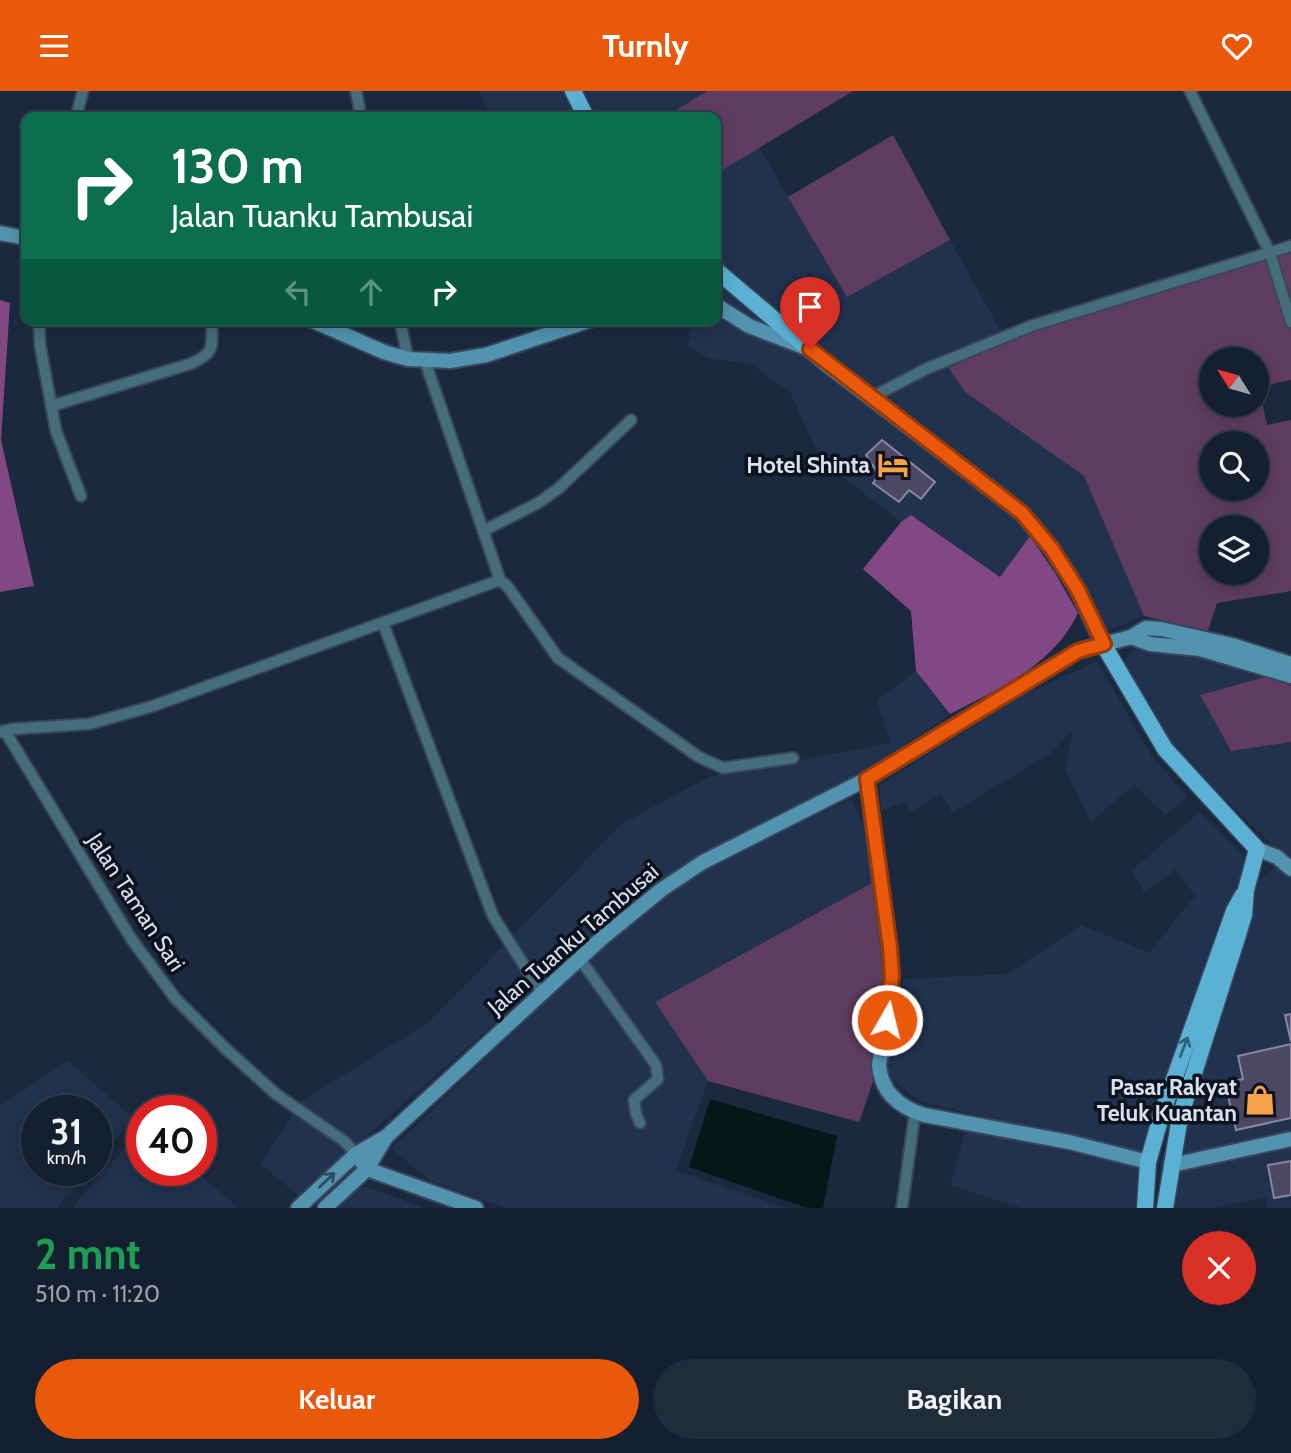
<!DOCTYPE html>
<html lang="id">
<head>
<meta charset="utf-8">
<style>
	:root { --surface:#141f2f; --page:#212c3b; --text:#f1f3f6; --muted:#9da2aa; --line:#333d4b; --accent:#ea580c }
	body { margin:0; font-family:Cabin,sans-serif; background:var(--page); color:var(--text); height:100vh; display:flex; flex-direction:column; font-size:26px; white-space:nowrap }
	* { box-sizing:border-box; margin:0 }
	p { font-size:23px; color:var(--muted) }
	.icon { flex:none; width:38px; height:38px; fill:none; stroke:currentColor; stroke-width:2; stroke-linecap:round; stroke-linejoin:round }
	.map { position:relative; height:1117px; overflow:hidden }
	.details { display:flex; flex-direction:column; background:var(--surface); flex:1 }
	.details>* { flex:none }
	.banner { position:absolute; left:21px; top:21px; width:700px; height:214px; border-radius:14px; box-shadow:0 4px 18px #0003,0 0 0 2px var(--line); background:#0b6e4f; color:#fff; overflow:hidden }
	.needle { width:46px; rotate:307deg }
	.buttons { position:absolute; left:1199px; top:256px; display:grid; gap:14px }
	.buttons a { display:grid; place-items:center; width:70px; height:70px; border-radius:50%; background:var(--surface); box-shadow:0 4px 18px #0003,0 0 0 2px var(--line); font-size:35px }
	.speed { position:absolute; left:21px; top:1004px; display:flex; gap:14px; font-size:35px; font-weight:700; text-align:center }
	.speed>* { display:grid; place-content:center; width:91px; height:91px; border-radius:50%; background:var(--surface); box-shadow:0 4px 18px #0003,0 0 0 2px var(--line); line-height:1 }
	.speed small { font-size:18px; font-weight:400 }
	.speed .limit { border:10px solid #d22; background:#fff; color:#111 }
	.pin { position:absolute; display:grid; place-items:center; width:60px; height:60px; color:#fff; margin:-72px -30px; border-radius:50% 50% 50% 0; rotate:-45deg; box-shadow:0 0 7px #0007 }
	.pin .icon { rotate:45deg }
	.me { position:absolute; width:77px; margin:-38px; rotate:8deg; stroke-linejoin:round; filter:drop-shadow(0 0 5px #0008) }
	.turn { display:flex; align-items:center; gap:24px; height:147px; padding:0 35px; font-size:32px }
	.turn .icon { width:91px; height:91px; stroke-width:2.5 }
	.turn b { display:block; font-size:49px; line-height:60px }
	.lanes { display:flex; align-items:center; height:66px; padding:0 35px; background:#0003; justify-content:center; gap:35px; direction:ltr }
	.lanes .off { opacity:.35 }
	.round { display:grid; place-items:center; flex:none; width:74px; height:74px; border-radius:37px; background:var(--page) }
	.head { display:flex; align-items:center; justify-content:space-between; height:119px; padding:0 35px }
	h1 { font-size:42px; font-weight:700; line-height:52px; color:#1e9e55 }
	.action { display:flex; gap:14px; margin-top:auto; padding:14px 35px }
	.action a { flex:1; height:80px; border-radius:42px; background:var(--accent); color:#fff; font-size:28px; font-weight:700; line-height:80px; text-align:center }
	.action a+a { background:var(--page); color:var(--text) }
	header { display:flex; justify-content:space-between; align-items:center; height:91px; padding:0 35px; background:var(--accent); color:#fff; font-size:32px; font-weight:700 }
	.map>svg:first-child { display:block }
	.built { fill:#20324e }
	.green { fill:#5f3d61; fill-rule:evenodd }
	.forest { fill:#824885 }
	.water { fill:#061717 }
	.building { fill:#4c4863; stroke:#8b86a5; stroke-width:2 }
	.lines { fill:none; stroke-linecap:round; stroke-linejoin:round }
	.street-casing { stroke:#39465b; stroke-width:14 }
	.secondary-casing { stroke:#39465b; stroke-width:18 }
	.primary-casing { stroke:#39465b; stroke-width:19 }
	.street { stroke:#466d7e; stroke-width:10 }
	.secondary { stroke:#5294af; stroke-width:14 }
	.primary { stroke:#5ab1d4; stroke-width:16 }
	.oneway { stroke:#326278 }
	.oneway2 { stroke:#2b4c5e }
	.route-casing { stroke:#983908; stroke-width:18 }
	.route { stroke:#ea580c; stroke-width:12 }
	.labels { text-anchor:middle; stroke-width:7; stroke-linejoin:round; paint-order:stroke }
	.poi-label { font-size:23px; font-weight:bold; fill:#d6e0ef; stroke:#0b121c; text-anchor:end }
	.street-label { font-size:23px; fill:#d6e0ef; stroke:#0b121c }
</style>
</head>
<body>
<header><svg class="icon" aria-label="menu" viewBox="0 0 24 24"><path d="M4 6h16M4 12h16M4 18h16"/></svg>Turnly<svg class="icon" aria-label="heart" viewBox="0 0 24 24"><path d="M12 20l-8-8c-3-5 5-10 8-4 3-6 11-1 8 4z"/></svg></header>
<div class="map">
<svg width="1291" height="1117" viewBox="0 0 1291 1117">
	<rect width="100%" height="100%" fill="#1b293f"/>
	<!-- built -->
	<g class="built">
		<polygon points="479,0 566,0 579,26 490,26"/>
		<polygon points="582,0 707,0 665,26 597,26"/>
		<polygon points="759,56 847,206 950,149 1006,249 950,277 965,301 1084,385 1144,525 1106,540 1028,416 879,308 716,168 716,83"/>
		<polygon points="716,190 1017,427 1030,445 1001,486 912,424 901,431 821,369 790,301 751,273 708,267 688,254 691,229 716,229"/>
		<polygon points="1158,557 1194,563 1269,585 1201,604 1231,660 1291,651 1291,772 1212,696 1162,640 1125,581 1124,571 1133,559"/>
		<polygon points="1097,570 1151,664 1187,706 1165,724 1135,693 1091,731 1065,679 1073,638 1050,663 952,722 941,702 910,722 906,711 881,720 880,694 1021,605"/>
		<polygon points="916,580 950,623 864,681 695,767 638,805 299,1105 260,1073 300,1011 429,931 622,733 708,686 891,652 876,610"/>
		<polygon points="851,708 867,743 872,792 655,911 708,990 676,1080 786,1117 507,1117 431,1090 391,1058 607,852 657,810 703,779"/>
		<polygon points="1200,721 1248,769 1160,1003 1143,1063 923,1011 901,997 889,985 887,970 904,888 1007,883 1081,834 1149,862 1195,805 1176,778 1144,802 1132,779"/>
		<polygon points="1276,775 1291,787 1291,1117 1268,1117 1266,1106 1211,1117 1157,1117 1161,1072 1190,976 1251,799"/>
		<polygon points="68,970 134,1028 96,1072 96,1020 37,1020 37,1080 89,1080 57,1117 0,1117 0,1015"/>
		<polygon points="142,1036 142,1080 195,1080 239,1117 72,1117"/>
		<polygon points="967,1036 1139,1078 1135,1117 1022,1117 950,1094"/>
		<polygon points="358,1096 366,1096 425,1117 335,1117"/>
	</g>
	<!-- green -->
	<g class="green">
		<polygon points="707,0 853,0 716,83 716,26 665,26"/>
		<polygon points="893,44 950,149 847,206 788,106"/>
		<path d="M1291,159v130l-32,7 8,38 24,-5v171l-74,12 -9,28 -64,-15 -60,-140 -119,-84 -16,-24 57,-28 49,-17zM1211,268h45v45h-45zM1211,352h45v45h-45zM1211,436h45v45h-45z"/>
		<polygon points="1269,585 1291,595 1291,651 1231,660 1200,604"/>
		<polygon points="872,792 884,882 880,935 871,975 873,991 859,1031 708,990 655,911"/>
	</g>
	<!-- forest -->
	<g class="forest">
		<polygon points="0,209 10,212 1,349 34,495 0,501"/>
		<path d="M911,424l89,62 30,-41 25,37 23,40c-25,53 -79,75 -128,101l-34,-43 -5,-60 -48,-42 38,-47z"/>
	</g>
	<!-- water -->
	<polygon class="water" points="710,1008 837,1045 823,1117 807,1117 689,1076"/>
	<!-- building -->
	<g class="building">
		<polygon points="882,349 935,391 921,408 909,399 899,411 873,392 879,384 866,364"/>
		<polygon points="1291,923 1291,951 1285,924"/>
		<polygon points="1291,953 1291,1027 1236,1039 1225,992 1243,988 1238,965"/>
		<polygon points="1291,1070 1291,1104 1274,1107 1268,1074"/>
	</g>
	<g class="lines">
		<!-- street casing -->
		<g class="street-casing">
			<g id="street">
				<polyline points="356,0 361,26"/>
				<polyline points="1190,0 1270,162 1291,231"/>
				<polyline points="76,26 83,0"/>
				<polyline points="39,229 40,254 56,340 81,405"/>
				<polyline points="400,229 408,268"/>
				<polyline points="425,270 500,489"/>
				<polyline points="870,307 926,278 1031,235 1291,155"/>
				<path d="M51,315l139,-42c27,-12 21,-17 22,-44"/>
				<polyline points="483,440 538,412 558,398 631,329"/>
				<polyline points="383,532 493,825 542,903"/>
				<polyline points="5,640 132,849 175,907 226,958 276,1003 344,1050 356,1063"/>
				<polyline points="0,641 12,638 89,633 153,615 500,489 508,496 558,567 699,666 723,677 793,667"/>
				<polyline points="580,868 656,974 658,988 634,1009 636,1023 640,1032"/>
				<polyline points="902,1117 915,1021"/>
			</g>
		</g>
		<!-- secondary casing -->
		<g class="secondary-casing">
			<g id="secondary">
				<polyline points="0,142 26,147"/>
				<polyline points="716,214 749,235 809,258"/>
				<polyline points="311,229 384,261 408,268 450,270 486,264 591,229"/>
				<polyline points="1131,546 1150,553 1200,558 1291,585"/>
				<path d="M867,688l25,197 -13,89c2,27 20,42 45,50l145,27 79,20"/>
				<polyline points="1257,758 1277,766 1291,778"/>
				<polyline points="356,1063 367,1078 476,1117"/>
				<polyline points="1172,1074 1291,1048"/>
				<polyline points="298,1117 356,1063 387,1045 601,848 661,799 703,771 867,688 1078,560 1131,546 1146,537 1161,538 1232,554 1291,573"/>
				<polyline points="325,1117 367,1078 386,1046"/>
			</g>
		</g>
		<!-- primary casing -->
		<g class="primary-casing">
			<g id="primary">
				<polyline points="573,0 586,26"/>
				<polyline points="716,179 827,273 1022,422 1052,458 1078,499 1103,553 1165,658 1257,758 1246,799 1244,824 1237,847 1180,1026 1165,1117"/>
				<polyline points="1145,1117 1148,1071 1162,1022 1234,820 1243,804"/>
			</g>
		</g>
		<!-- street -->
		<use href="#street" class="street"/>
		<!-- secondary -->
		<use href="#secondary" class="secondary"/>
		<!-- primary -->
		<use href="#primary" class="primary"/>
	</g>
	<!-- one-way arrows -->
	<defs><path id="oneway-shaft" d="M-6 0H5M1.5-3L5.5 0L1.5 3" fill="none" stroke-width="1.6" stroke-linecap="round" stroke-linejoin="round" transform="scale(1.75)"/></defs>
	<use class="oneway" href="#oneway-shaft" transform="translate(1184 956) rotate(-69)"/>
	<use class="oneway2" href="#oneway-shaft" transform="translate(327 1089) rotate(-44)"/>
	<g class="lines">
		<!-- route casing -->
		<g class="route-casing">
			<polyline id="route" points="810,258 1022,422 1052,458 1078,499 1104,553 1078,560 867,688 890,857 892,885 887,929"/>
		</g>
		<!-- route -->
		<use href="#route" class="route"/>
	</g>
	<!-- icons -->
	<defs>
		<g id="hotel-bare" transform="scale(2.415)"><path d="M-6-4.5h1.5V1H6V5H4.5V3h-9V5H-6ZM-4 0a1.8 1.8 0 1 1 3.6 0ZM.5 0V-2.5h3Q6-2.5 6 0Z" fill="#f7a248" stroke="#0b121c" stroke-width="2.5" paint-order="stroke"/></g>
		<g id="shop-bare" transform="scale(2.415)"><path d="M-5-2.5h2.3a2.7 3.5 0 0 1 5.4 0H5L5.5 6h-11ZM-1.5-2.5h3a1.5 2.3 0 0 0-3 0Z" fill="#f7a248" stroke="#0b121c" stroke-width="2.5" paint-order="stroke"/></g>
	</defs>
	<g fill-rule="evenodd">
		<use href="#hotel-bare" x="893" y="374"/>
		<use href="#shop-bare" x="1260" y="1009"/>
	</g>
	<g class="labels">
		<!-- poi labels -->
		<g class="poi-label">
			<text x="870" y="382">Hotel Shinta</text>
			<text x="1237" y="1004">Pasar Rakyat<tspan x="1237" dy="26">Teluk Kuantan</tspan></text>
		</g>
		<!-- street labels -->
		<g class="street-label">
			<text transform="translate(136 811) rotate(57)" y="8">Jalan Taman Sari</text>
			<text transform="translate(573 848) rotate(-41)" y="8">Jalan Tuanku Tambusai</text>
		</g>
	</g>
</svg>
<div class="buttons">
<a><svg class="needle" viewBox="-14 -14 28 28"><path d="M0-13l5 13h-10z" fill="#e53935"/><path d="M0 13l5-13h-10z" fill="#9da2aa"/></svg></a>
<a><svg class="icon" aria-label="search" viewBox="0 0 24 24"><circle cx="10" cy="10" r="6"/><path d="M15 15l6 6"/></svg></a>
<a><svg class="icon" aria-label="layers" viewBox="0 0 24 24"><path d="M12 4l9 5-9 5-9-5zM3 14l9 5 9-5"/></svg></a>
</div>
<div class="speed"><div>31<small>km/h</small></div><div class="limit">40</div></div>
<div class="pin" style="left:810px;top:258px;background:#d93025"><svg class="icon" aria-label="arrive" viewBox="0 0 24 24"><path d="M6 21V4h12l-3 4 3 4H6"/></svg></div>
<svg class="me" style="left:887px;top:929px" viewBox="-20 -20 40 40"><circle r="17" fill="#ea580c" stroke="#fff" stroke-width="3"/><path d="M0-11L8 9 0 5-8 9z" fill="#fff"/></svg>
<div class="banner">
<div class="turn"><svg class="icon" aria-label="right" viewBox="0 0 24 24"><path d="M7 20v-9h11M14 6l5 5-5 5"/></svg><div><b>130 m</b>Jalan Tuanku Tambusai</div></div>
<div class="lanes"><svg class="icon off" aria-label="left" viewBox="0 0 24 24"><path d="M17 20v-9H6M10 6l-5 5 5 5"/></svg><svg class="icon off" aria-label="ahead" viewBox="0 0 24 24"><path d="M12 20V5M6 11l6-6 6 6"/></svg><svg class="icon" aria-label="right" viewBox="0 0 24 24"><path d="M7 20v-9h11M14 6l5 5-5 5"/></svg></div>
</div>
</div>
<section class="details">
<div class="head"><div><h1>2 mnt</h1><p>510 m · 11:20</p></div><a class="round" style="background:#d93025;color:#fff"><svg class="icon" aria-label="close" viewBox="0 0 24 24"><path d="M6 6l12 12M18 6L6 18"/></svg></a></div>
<div class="action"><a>Keluar</a><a>Bagikan</a></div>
</section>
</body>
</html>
